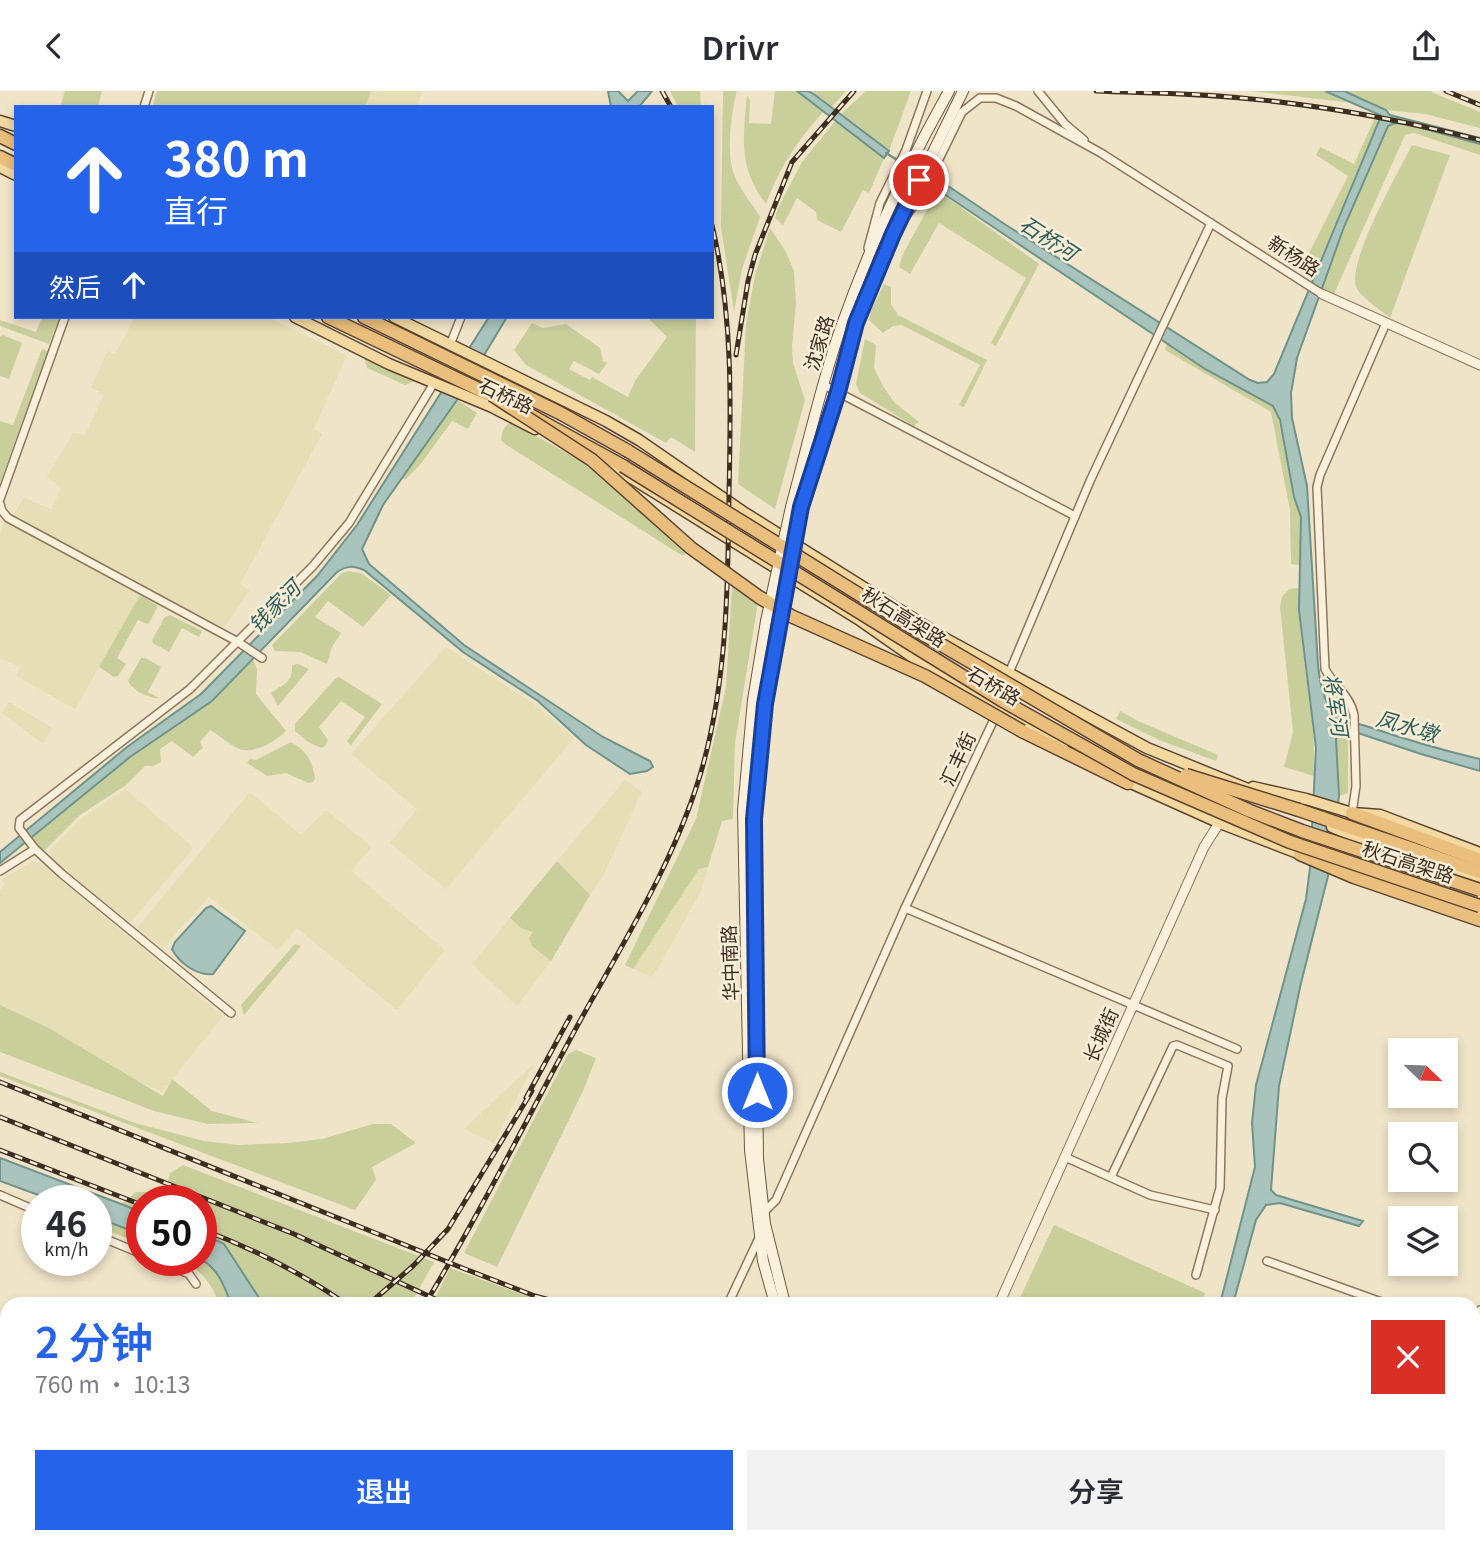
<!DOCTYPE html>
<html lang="zh">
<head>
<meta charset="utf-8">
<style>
	:root { --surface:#fff; --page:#f2f2f3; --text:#2b2b33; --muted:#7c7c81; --accent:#2563eb }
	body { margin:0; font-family:Georgia,"Noto Sans SC",serif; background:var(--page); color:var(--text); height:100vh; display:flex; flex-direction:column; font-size:26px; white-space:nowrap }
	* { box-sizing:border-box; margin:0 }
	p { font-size:23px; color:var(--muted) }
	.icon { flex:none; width:38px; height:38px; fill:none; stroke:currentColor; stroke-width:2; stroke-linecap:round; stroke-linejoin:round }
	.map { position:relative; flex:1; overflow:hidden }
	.sheet { position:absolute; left:0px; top:1206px; width:1480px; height:247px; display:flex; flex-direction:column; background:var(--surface); border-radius:21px 21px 0 0; box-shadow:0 4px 10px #0003 }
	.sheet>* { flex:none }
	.top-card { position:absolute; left:14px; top:14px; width:700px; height:214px; border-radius:0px; box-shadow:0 4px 10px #0003; background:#2563eb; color:#fff; overflow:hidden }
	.needle { width:46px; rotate:113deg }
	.fabs { position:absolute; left:1388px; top:947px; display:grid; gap:14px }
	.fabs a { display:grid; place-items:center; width:70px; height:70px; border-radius:0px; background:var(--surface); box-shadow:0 4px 10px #0003; font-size:35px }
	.speed { position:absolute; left:21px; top:1094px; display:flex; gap:14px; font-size:35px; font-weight:700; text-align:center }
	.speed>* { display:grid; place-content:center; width:91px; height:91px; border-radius:50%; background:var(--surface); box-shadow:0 4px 10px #0003; line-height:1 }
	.speed small { font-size:18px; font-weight:400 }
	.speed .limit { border:10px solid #d22; background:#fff; color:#111 }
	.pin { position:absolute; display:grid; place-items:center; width:60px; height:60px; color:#fff; margin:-30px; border:4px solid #fff; border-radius:50%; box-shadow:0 2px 7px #0007 }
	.me { position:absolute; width:77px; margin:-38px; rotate:0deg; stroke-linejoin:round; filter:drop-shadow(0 0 5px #0008) }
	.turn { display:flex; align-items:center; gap:24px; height:147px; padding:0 35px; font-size:32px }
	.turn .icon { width:91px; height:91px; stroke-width:2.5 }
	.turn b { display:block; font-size:49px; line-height:60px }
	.then { display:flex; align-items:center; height:66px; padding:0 35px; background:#0003; gap:14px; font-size:26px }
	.round { display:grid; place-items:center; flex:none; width:74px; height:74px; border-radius:0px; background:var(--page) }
	.summary { display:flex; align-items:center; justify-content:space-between; height:119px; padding:0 35px }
	h1 { font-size:42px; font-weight:600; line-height:52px; color:var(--accent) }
	.action { display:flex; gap:14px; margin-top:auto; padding:14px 35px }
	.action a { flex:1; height:80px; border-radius:0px; background:var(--accent); color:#fff; font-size:28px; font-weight:600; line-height:80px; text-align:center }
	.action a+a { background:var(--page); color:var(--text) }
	header { display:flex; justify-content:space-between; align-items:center; height:91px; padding:0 35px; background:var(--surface); font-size:32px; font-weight:600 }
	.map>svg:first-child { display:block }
	.farmland { fill:#e6deb5 }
	.green { fill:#c9cf9b }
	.water { fill:#a9c4bc; stroke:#6f938a; stroke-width:2 }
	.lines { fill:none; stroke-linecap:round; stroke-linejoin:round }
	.stream { stroke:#6f938a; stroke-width:2.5 }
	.minor-casing { stroke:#8d765c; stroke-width:10 }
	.tertiary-casing { stroke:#8d765c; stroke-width:11 }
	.secondary-casing { stroke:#6f573f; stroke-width:12 }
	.primary-casing { stroke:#5b4430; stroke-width:13 }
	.trunk-casing { stroke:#5b4430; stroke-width:15 }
	.minor { stroke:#faf1dc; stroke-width:7 }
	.tertiary { stroke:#faf1dc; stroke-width:9 }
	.secondary { stroke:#faf1dc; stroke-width:10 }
	.primary { stroke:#f3d9a0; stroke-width:10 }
	.trunk { stroke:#eabe7c; stroke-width:12 }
	.rail-casing { stroke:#3d2e20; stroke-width:5 }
	.rail { stroke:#f7eed8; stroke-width:2.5; stroke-dasharray:8; stroke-linecap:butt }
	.secondary-bridge-casing { stroke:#6f573f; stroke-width:12; stroke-linecap:butt }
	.trunk-bridge-casing { stroke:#5b4430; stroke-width:15; stroke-linecap:butt }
	.secondary-bridge { stroke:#faf1dc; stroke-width:10 }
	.trunk-bridge { stroke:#eabe7c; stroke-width:12 }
	.route-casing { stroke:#184099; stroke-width:18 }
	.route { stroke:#2563eb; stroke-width:12 }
	.labels { text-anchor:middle; stroke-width:5; stroke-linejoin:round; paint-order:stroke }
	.street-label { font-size:19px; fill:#3d2e20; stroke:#f7eed8 }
	.water-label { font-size:21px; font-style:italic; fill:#2f5d5a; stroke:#f7eed8 }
</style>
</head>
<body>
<header><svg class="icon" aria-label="back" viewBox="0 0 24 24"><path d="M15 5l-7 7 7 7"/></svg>Drivr<svg class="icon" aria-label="share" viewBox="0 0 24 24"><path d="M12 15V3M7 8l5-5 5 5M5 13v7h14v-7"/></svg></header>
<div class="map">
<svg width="1480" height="1451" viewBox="0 0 1480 1451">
	<rect width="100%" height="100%" fill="#f0e4c8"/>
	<!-- farmland -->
	<g class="farmland">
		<polygon points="371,0 422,0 417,16 365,16"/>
		<polygon points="135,226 267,226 347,264 314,338 322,343 240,493 249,500 224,537 80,462 13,424 24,407 51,418 61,397 47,386 73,342 85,344 104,304 91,296 108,260 115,263"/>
		<polygon points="4,432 9,432 140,504 75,618 16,585 20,576 0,567 0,442"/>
		<polygon points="446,556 534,613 574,647 446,798 390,752 417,718 351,663"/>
		<polygon points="9,611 52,637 43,653 2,622"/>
		<polygon points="625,689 642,701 604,783 590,804 557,770"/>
		<polygon points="125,698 191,754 192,759 130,832 64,778 49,761 82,727"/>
		<polygon points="250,701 301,744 326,719 372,756 351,780 445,859 397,919 297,837 278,859 209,806 163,857 137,837"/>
		<polygon points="32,771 40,772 223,925 162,1001 124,984 47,936 0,914 0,799 4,794 2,788"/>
		<polygon points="708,776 702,798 660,874 651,886 633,878 699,778"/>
		<polygon points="510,827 521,837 533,841 532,855 551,870 517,915 472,873"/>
		<polygon points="534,973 494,1052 464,1038 513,992"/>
	</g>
	<!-- green -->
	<g class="green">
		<polygon points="65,0 102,0 98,16 60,16"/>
		<polygon points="157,0 371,0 365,16 152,16"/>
		<polygon points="670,0 700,0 701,16 678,16"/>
		<path d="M723,0h14c-6,22 -11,62 -3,83 5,15 18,29 26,43l-18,52 -8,43 -13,-85z"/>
		<path d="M775,0h22l27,20c-27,30 -44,56 -58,93 -28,-37 -23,-66 -19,-109l3,6 -1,22 22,1z"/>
		<polygon points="808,0 846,0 831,17"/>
		<polygon points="866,0 911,0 889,60 840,24"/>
		<polygon points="1251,0 1325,0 1353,12"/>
		<polygon points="1344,0 1429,0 1480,21 1480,37 1425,23 1386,19"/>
		<polygon points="836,29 884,67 869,102 863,99 841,141 817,129 816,121 797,107 783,134 775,127 777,119 802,71"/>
		<polygon points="1374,29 1379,30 1312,188 1301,178 1348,85 1316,64 1320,56 1354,73"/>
		<path d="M1395,32l12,1 73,20v11l-66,-22 -9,2 -71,159 -12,-5c20,-55 41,-110 66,-163z"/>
		<path d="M1412,54l38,10 -60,163c-8,-7 -28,-20 -33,-29 -13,-23 43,-120 55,-144z"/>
		<polygon points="945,105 1039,173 996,255 991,252 1026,187 939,132 910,183 899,176 903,163 933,108"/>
		<polygon points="770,137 786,161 794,180 796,212 792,256 793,272 805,309 775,418 738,393 746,233 755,184"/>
		<polygon points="884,193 891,196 891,213 898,224 987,269 964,316 959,314 980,274 902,234 893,235 883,242 869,229 871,220"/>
		<polygon points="42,226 60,226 49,253 0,235 0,229 36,241"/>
		<polygon points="647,226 696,226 695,361 671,346 666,352 526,274 514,259 532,232 543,237 566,233 600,257 603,270 607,272 599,283 574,270 569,278 590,289 592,286 628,306 635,290 667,246"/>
		<polygon points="3,244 22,252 9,288 0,285 0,246"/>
		<polygon points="865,248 876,254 874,277 883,295 894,311 919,331 914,335 860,302 856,293"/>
		<polygon points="1167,252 1205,278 1273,315 1277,323 1301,426 1300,474 1291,473 1290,419 1271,321 1165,259"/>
		<polygon points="42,258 48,260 0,392 0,330 13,334"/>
		<polygon points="364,266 416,290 405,294 367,277"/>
		<polygon points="457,309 477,322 468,338 452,330 420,374 406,388 401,388"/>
		<path d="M511,331l70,39 76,57 34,30 -8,8 -178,-112 -4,-4c1,-8 2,-13 10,-18z"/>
		<polygon points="348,480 361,482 391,504 363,536 328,510 315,526 341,542 332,556 327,573 301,561 275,560 272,554 342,482"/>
		<polygon points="732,496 758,511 735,652 733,728 722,730 708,776 699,778 633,878 625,874 696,728 726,596"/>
		<path d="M1299,497c-1,63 18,125 15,188l-30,-9 9,-35 -13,-125 2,-10 7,-8z"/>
		<polygon points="140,504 158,515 149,532 147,533 138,529 117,567 126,573 118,585 114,586 99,576"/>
		<polygon points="170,524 202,540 199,546 182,537 169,561 153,552 152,549 165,526"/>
		<path d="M141,567h4l16,9 -13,25 11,6c-9,1 -27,-8 -31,-17z"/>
		<path d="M253,569l4,9 -1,25 30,37c-10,10 -32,24 -47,18 -10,-5 -19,-13 -29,-19l-10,12 3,6 -10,9 -21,-16 -12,8 1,13 -8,4h-8l-19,19 -46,30 -36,36 -12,-13 98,-81 82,-56z"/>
		<path d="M298,573l11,5 -31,37 -7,-13c12,-9 22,-10 21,-28z"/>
		<polygon points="339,586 382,613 351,654 347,650 365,626 341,610 319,636 328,649 325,655 321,657 308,651 295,640 295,633 335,588"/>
		<path d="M1319,588l27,26v15c-15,-9 -25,-24 -27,-41z"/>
		<polygon points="1120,620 1138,630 1218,664 1216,670 1159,649 1116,628"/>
		<polygon points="1340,640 1348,640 1348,702 1339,705 1336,648"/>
		<path d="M291,651c16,9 21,18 24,36l-2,4 -5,1 -22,-10 -19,3 -20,-13 3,-4 6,1z"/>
		<polygon points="557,770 590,804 551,870 532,855 529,847 533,841 521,837 510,827"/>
		<polygon points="295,853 301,855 244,924 241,914"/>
		<polygon points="0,914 47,936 163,1005 172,988 212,1020 258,1032 208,1033 154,1020 0,961"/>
		<polygon points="576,959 596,967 583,1000 497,1176 464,1162 568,963"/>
		<polygon points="0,981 135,1032 204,1050 238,1054 288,1052 322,1048 373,1033 391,1033 416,1052 372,1076 376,1089 355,1119 0,985"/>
		<polygon points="183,1074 434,1171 411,1213 263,1213 224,1153 201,1142 201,1110 142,1110 142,1121 121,1113 136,1101 165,1101 170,1082"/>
		<polygon points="96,1126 142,1144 142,1153 96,1135"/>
		<polygon points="1054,1134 1205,1202 1201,1213 1017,1213"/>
		<path d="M201,1168c18,12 23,25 30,45h-12c-6,-19 -19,-36 -39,-44z"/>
		<polygon points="450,1177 549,1213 432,1213"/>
		<polygon points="0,1397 7,1406 7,1446 41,1446 46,1451 0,1451"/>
	</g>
	<!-- water -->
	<g class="water">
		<polygon points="608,0 618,0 628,10 638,0 652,0 639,16 611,16"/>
		<polygon points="797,0 808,0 815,4 889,60 884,67"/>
		<path d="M1325,0h19l42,19 4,5 90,23v6l-73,-20 -12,-1 -7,3 -44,101 -47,131 -6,35 1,25 15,68 11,179c2,17 4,36 18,49 8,7 20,9 30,12 38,13 75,24 114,33v12l-59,-17 -69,-23h-12l-4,8 3,57 -11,80 -27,107 -22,103 -8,104 5,5 87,26 -4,5 -79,-23 -14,2 -10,15 -23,84h-13l35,-137 -3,-44 4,-38 50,-186 4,-31 6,-120 -17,-138 2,-93 -7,-20 -14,-77 -7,-14 -68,-37 -267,-179 4,-8 64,43 244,155 8,3 9,-1 7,-8 105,-253 1,-6z"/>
		<path d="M489,226h18l-50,83 -74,105 -21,44 7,15 95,81 139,92 47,24 3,6 -6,4 -17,3 -44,-29 -48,-44 -75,-49 -99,-82c-11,-4 -16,-5 -27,2l-125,129 -82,56 -130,106v-11l127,-105 74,-53 116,-118 40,-51z"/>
		<path d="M211,815l34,25 -32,43c-16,2 -34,-11 -41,-25l3,-7 31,-34z"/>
		<polygon points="0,1067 142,1121 142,1144 96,1126 96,1110 52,1109 0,1090"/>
		<path d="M201,1142l23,11 39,60h-32c-7,-19 -12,-34 -30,-45z"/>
	</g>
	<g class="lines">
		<!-- stream -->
		<g class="stream">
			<polyline points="886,62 907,75"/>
			<polyline points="931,89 943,97"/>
		</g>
		<!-- minor casing -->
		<g class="minor-casing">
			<g id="minor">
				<polyline points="1038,0 1065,33 1084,49"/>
				<polyline points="144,16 149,0"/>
				<polyline points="906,125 921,105 962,21 980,7 996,7 1016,15 1101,62 1322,203"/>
				<polyline points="868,157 880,112 906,59 927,0"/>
				<polyline points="450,254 461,226"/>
				<polyline points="824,294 1075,425"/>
				<polyline points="0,408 65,226"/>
				<polyline points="0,413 2,420 8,427 238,551 262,567"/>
				<polyline points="1001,609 1009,582 1090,390 1211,132"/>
				<path d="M1352,722l4,-27 -2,-71c-4,-20 -20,-29 -29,-46l-8,-182 3,-12 66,-152"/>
				<polyline points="0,780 35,758"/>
				<polyline points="905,817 1237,958"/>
				<polyline points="231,922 62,783 35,758 19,737 20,729 190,598 313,475 349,432 434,292"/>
				<polyline points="1065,1066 1150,1104 1215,1119"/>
				<polyline points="1111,1086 1173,955 1177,954 1228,975 1222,1007 1220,1097 1196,1184"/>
				<polyline points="0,1104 37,1120"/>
				<polyline points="763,1122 776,1109 905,817 996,624"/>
				<polyline points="96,1144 142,1163"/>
				<polyline points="155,1169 189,1183 196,1193"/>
				<polyline points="1267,1170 1387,1213"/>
				<polyline points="728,1213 759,1147"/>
				<polyline points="1474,1237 1480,1219"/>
				<polyline points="0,1300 7,1301"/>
				<polyline points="280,1446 283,1451"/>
				<polyline points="621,1451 623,1446"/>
				<polyline points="1392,1451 1394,1446"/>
			</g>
		</g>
		<!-- tertiary casing -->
		<g class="tertiary-casing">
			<g id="tertiary">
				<polyline points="1322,203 1480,274"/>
				<polyline points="999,1213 1204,756 1235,707"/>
			</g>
		</g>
		<!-- secondary casing -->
		<g class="secondary-casing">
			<g id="secondary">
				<path d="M791,416c16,-59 29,-119 49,-177 29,-82 66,-163 109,-239"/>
				<polyline points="801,416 865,208 893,143 963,0"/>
				<polyline points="766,530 753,609 743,719 750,1059 763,1170 775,1213"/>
				<polyline points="780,534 765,613 754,728 758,1068 765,1133 785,1213"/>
				<polyline points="899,1446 904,1451"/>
				<polyline points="914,1446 920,1451"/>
			</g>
		</g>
		<!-- primary casing -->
		<g class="primary-casing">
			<g id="primary">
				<polyline points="0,30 16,35"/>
				<polyline points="0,76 16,84"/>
				<polyline points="295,226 389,273 492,316 535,338"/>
				<polyline points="394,226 606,330 639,349 745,422 946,548 1147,657 1260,703"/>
				<polyline points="596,368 633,388 858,528 928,577 1063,654"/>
				<polyline points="1122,688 1220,732 1308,766"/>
				<polyline points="1253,696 1306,708 1352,722 1380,724 1480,762"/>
				<polyline points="1332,736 1355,746 1480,789"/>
				<polyline points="1420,802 1480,822"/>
			</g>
		</g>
		<!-- trunk casing -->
		<g class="trunk-casing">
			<g id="trunk">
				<polyline points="0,45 16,53"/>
				<polyline points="0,66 16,74"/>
				<polyline points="328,226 501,309"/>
				<polyline points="364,226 560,322 628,360"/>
				<polyline points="530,324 623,375"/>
				<polyline points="1022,640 1128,692"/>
				<polyline points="1299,719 1480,781"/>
				<polyline points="1352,722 1480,769"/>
				<polyline points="1300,763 1354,786 1480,829"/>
			</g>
		</g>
		<!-- minor -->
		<use href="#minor" class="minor"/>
		<!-- tertiary -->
		<use href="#tertiary" class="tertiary"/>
		<!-- secondary -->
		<use href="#secondary" class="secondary"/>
		<!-- primary -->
		<use href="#primary" class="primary"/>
		<!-- trunk -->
		<use href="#trunk" class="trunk"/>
		<!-- rail casing -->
		<g class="rail-casing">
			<g id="rail">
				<polyline points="662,0 671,16"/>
				<path d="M1096,0c48,2 97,2 145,7 81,7 160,22 239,42"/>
				<polyline points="1446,0 1480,14"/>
				<polyline points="736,264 748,190 755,164 792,71 854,0"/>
				<polyline points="0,991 465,1178 535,1205 564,1213"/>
				<polyline points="526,1007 570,926"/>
				<polyline points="0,1026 294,1143 446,1213"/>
				<polyline points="0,1059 142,1114"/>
				<path d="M201,1138c50,19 101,44 145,75"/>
				<polyline points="369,1213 413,1175 448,1138 532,1000"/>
				<path d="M425,1213c54,-89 101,-183 150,-274 47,-86 102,-171 128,-265 24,-88 25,-179 26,-270 2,-91 4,-181 -17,-270"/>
				<polyline points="0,1288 7,1290"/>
				<polyline points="1474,1303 1480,1302"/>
				<polyline points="613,1446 617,1451"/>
				<polyline points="832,1446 841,1451"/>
				<polyline points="304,1451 306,1446"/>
			</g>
		</g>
		<!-- rail -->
		<use href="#rail" class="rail"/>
		<!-- secondary-bridge casing -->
		<g class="secondary-bridge-casing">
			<g id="secondary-bridge">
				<polyline points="766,530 791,416"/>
				<polyline points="780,534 801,416"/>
			</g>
		</g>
		<!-- trunk-bridge casing -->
		<g class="trunk-bridge-casing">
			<g id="trunk-bridge">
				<polyline points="492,304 592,369 691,457 759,506 791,525 925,585 1022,640"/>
				<polyline points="628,360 918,540 1138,669 1250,720 1302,740 1480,799"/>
				<polyline points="623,375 1003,610 1133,683 1290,751 1480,815"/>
				<polyline points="1186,684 1299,719"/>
			</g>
		</g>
		<!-- secondary-bridge -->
		<use href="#secondary-bridge" class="secondary-bridge"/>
		<!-- trunk-bridge -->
		<use href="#trunk-bridge" class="trunk-bridge"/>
	</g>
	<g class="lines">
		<!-- route casing -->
		<g class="route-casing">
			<polyline id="route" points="757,1001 754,728 765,613 801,416 838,301 856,232 893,143 919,89"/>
		</g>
		<!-- route -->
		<use href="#route" class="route"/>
	</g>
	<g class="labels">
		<!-- street labels -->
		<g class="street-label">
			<text transform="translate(1294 165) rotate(33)" y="7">新杨路</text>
			<text transform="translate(819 252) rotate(-73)" y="7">沈家路</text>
			<text transform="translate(506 305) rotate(25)" y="7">石桥路</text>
			<text transform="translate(904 526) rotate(32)" y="7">秋石高架路</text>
			<text transform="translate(994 595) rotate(30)" y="7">石桥路</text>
			<text transform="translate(958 668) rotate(-65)" y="7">汇丰街</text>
			<text transform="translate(1408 771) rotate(18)" y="7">秋石高架路</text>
			<text transform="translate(730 872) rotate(-92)" y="7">华中南路</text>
			<text transform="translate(1101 944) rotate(-66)" y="7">长城街</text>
		</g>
		<!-- water labels -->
		<g class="water-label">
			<text transform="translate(1048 148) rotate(33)" y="7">石桥河</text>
			<text transform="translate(275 516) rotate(-45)" y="7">钱家河</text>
			<text transform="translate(1335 614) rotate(81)" y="7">将军河</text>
			<text transform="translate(1407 636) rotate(16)" y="7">凤水墩</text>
		</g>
	</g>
</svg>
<div class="fabs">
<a><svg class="needle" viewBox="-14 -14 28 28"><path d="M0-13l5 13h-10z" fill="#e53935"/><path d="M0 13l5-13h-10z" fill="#7c7c81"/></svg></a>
<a><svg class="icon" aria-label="search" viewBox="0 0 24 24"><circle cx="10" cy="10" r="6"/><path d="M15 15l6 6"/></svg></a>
<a><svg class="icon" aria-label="layers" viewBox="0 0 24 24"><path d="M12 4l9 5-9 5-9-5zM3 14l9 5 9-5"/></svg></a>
</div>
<div class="speed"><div>46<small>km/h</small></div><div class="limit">50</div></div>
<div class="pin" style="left:919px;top:89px;background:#d93025"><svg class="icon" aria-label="arrive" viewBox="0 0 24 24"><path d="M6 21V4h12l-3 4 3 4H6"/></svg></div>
<svg class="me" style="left:757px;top:1001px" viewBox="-20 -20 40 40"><circle r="17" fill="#2563eb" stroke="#fff" stroke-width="3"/><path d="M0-11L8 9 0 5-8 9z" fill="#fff"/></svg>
<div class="top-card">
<div class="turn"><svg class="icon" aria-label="ahead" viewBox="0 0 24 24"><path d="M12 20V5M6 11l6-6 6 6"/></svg><div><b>380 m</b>直行</div></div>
<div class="then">然后<svg class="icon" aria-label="ahead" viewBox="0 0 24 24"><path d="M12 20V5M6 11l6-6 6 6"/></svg></div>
</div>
<section class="sheet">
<div class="summary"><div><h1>2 分钟</h1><p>760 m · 10:13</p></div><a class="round" style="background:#d93025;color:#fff"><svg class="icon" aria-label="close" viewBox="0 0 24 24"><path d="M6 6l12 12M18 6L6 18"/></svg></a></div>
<div class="action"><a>退出</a><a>分享</a></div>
</section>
</div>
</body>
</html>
